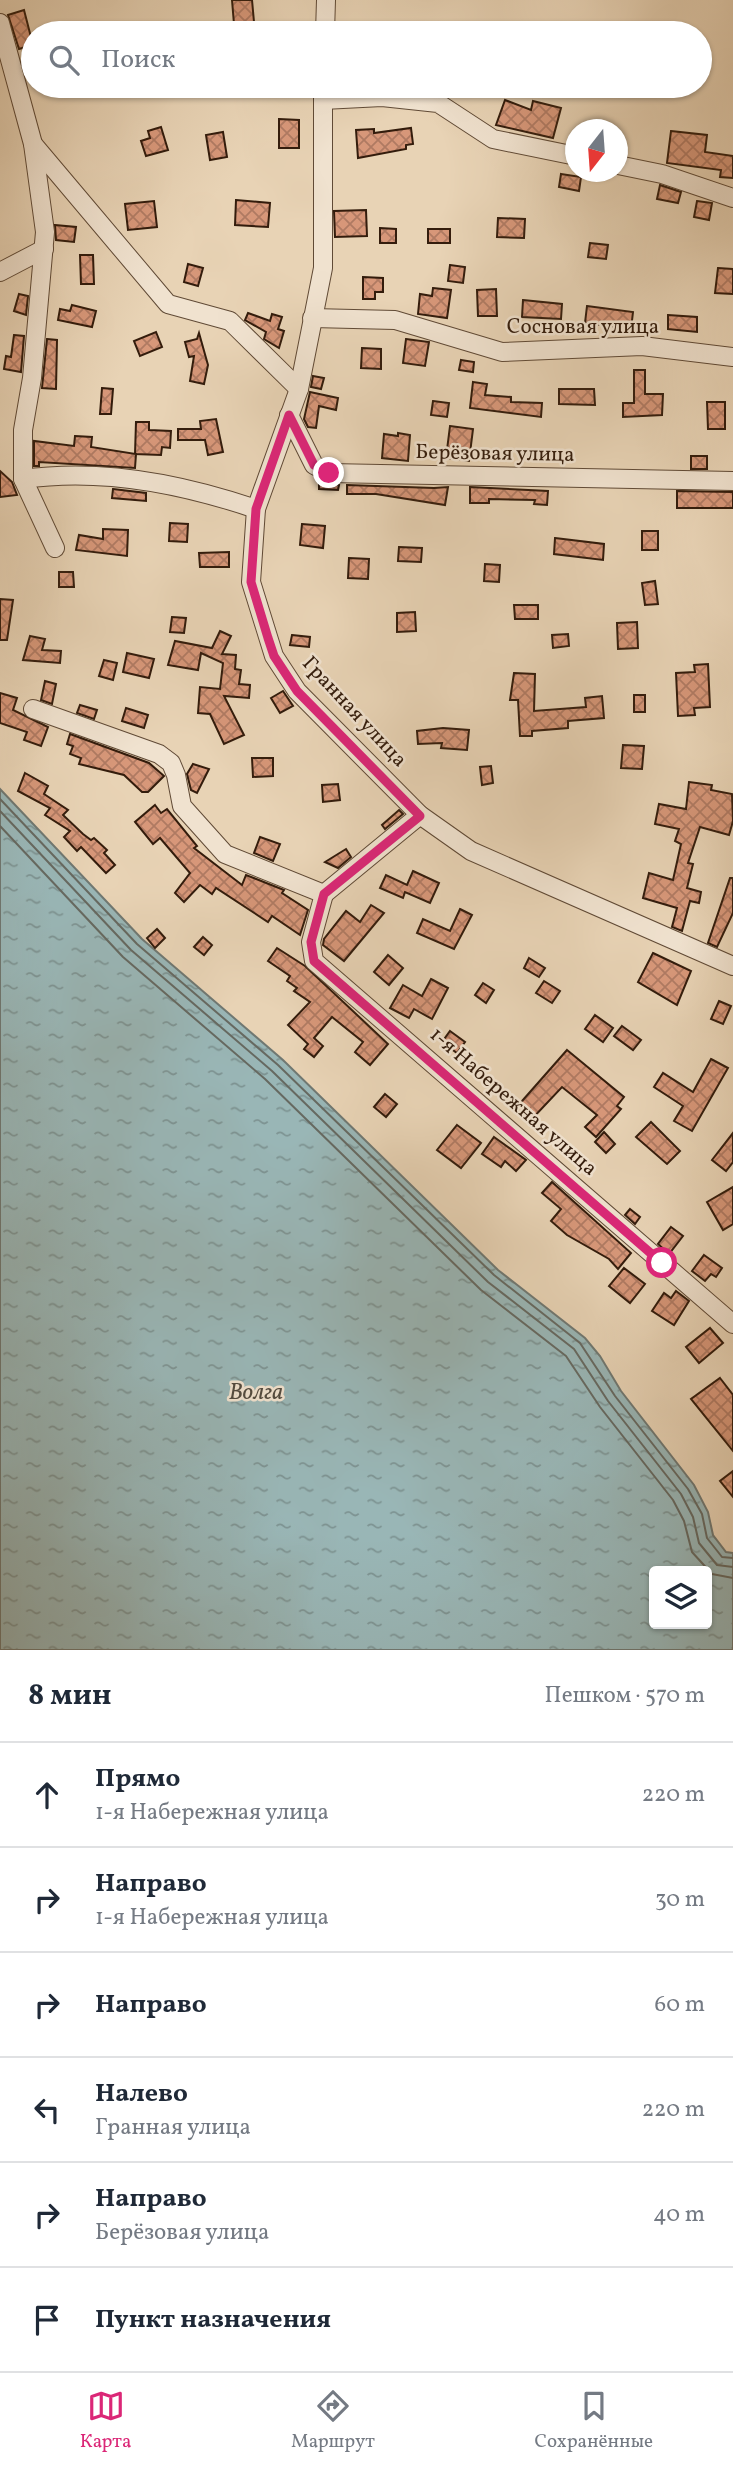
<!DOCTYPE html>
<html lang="ru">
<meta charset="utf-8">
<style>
body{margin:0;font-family:Vollkorn,serif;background:#f6f6f7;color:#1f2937}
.controls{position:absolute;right:21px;bottom:21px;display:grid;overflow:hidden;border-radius:7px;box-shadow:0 2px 5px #0004}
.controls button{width:63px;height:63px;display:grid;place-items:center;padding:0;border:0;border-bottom:2px solid #e0e1e3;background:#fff;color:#1f2937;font:35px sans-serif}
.compass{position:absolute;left:565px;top:119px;width:63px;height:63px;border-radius:50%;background:#fff;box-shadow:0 2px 5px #0004;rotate:197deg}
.stop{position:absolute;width:21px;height:21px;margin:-16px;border:5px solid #db2777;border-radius:50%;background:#fff}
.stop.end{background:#db2777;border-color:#fff;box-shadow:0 2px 7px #0008}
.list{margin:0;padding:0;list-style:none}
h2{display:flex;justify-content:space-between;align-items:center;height:91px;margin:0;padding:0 28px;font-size:30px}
h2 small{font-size:23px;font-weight:400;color:#747a83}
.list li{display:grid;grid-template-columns:46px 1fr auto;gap:21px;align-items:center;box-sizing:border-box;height:105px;padding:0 28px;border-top:2px solid #e0e1e3}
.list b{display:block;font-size:26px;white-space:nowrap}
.list p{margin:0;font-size:23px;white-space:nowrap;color:#747a83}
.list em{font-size:23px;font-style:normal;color:#747a83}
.icon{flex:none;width:38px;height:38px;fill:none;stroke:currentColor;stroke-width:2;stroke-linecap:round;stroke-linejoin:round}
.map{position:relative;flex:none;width:733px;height:1650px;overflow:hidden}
.search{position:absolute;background:#fff;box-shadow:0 2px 5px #0004;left:21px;right:21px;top:21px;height:77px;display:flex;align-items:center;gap:18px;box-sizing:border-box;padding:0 24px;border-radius:38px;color:#747a83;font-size:26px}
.sheet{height:721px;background:#fff}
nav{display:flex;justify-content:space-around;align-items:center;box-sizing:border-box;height:98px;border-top:2px solid #e0e1e3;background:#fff;font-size:19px;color:#747a83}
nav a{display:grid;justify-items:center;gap:4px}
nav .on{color:#db2777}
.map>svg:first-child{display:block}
</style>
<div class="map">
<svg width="733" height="1650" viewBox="0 0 733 1650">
<defs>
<pattern id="water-ripples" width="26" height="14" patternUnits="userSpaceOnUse" patternTransform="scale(1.75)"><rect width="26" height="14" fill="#99b6b6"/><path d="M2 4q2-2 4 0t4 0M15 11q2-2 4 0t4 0" fill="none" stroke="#7d9392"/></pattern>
<pattern id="building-cross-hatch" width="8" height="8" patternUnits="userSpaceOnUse" patternTransform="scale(1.75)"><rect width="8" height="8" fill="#d79779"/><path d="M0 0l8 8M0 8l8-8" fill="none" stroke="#af7a62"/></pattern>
</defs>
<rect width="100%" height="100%" fill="#e8d3b5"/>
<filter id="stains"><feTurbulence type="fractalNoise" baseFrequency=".00286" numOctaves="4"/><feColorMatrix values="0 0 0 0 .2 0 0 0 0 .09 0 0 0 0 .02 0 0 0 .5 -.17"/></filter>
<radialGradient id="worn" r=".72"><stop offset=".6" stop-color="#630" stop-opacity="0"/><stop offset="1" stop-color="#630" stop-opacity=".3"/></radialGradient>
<path fill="url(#water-ripples)" stroke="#707872" stroke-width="2" fill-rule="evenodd" d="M0 789 142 939 283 1060 498 1270 585 1338 600 1356 621 1391 694 1485 708 1512 713 1535 726 1552 733 1553V1650H0ZM654 1571H707V1624H654Z"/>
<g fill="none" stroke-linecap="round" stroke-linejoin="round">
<g stroke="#666961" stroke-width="2">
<polyline points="0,799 137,944 278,1065 494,1275 580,1343 615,1396 688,1489 702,1514 707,1538 722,1557 733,1558"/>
<polyline points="0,811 131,950 272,1071 488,1282 574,1349 608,1401 681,1494 693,1517 699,1543 717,1565 733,1567"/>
<polyline points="0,826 123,957 265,1079 481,1290 566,1356 600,1407 673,1500 684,1521 692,1552 712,1574 733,1578"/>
</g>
</g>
<g fill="url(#building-cross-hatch)" stroke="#331c0c" stroke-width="2">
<polygon points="232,0 252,0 254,22 234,24"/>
<polygon points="24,10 33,45 19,49 8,15"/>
<polygon points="505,100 531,110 533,101 561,108 553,138 496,125"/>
<polygon points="279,119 299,120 299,148 279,148"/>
<polygon points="161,127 168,150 146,156 141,141 150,138 148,131"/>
<polygon points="411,128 413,144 406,145 406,149 358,158 356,130 374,129 374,133"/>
<polygon points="671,131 707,135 705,152 733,156 733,178 720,177 721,170 667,163"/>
<polygon points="223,132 227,157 210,160 206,135"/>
<polygon points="561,174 581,177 579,191 559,187"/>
<polygon points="660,185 681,192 678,203 657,199"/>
<polygon points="236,200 270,203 268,227 235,225"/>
<polygon points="154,201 157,227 128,230 125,204"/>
<polygon points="697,201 712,203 709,220 694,217"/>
<polygon points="366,210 367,236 335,237 334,211"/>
<polygon points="498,218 525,219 524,238 497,237"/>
<polygon points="55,225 76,227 74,242 56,240"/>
<polygon points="380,228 396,229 396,243 380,243"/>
<rect x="428" y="229" width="22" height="14"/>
<polygon points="590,243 608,245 606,259 588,257"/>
<polygon points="80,255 93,255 94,284 81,284"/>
<polygon points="188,264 203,268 198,286 184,282"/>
<polygon points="450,265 465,267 463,283 448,281"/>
<polygon points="718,268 733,269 733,294 715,293"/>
<polygon points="363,277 383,278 383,292 375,292 375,299 363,299"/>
<polygon points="433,288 451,290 447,318 418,314 420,294 432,296"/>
<polygon points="496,289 497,316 478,316 477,290"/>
<polygon points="19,294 28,296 26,315 14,311"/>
<polygon points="523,300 562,304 561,319 522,317"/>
<polygon points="72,305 96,311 92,327 58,320 60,309 70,311"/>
<polygon points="587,306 633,312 631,329 585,323"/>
<polygon points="248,313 270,321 272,314 282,317 278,329 284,331 279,348 264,339 266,332 245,320"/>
<polygon points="668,315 697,317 697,332 668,329"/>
<polygon points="156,332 162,347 140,356 134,341"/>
<polygon points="199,333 208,365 204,384 190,381 194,356 189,357 185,342 197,339"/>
<polygon points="14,335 24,336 21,372 4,369 6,356 11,357"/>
<polygon points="47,339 57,340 56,389 42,388"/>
<polygon points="406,339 429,342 425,366 403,363"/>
<polygon points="362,348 381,349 381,369 361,368"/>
<polygon points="461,360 474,362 473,372 459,370"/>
<polygon points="634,370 645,370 645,394 663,394 662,415 623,417 623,403 634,403"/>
<polygon points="313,376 324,378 321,389 311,387"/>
<polygon points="473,382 487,384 485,395 511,397 511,402 542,403 541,417 470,408"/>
<polygon points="102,388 113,389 111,414 100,414"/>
<polygon points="559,389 594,389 595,405 559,404"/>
<polygon points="310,392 338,398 336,410 319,406 316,428 308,427 304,419"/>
<polygon points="433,401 449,403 447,417 431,415"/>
<polygon points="707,402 725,402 725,429 708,429"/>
<polygon points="216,419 223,452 208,455 205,440 178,440 178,429 201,429 200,421"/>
<polygon points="136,422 149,422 149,430 171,431 170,448 162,447 161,455 135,454"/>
<polygon points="450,426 473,429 469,461 446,458"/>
<polygon points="398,433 410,435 408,461 382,458 384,434 398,436"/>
<polygon points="75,436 92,437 91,447 136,454 135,468 39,462 39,466 34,466 34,441 74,446"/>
<rect x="691" y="456" width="16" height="13"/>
<polygon points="0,471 12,482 17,495 0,497"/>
<polygon points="319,481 339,485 338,490 319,489"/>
<polygon points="347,485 434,488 448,487 445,505 376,494 347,494"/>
<polygon points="470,487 548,491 547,505 534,504 535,500 489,499 489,503 470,503"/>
<polygon points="113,489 146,493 146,501 112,498"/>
<polygon points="677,491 733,492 733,508 677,508"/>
<polygon points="170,523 188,524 187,542 169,541"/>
<polygon points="302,524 325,526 323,548 300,545"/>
<polygon points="103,529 128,530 127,556 76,550 79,535 103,539"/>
<rect x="642" y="531" width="16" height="19"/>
<polygon points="555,538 604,544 603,560 554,554"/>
<polygon points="399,547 422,548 421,562 398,561"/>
<polygon points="229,552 229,567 200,567 199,553"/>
<polygon points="349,558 369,559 368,579 348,578"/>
<polygon points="485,564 500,565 499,582 484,581"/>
<polygon points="59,572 73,572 74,587 59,587"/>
<polygon points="655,581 658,604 645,605 642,583"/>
<polygon points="0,599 13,600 7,640 0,640"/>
<polygon points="514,605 538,605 538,619 515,619"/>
<polygon points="415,612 416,631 397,632 397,613"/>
<polygon points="172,617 186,618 184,633 170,632"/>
<polygon points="637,622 638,648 618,649 617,623"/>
<polygon points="220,631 231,636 222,654 236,655 235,669 241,670 239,684 250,685 249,698 224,696 244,735 224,744 210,714 198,713 200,687 220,689 223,663 201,653 198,670 168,665 175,641 212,648"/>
<polygon points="568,634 569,646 553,648 552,635"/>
<polygon points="292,635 310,637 309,647 290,645"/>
<polygon points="30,636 45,639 42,650 61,651 60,663 23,660"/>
<polygon points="127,653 154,659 149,678 123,672"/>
<polygon points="104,660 117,663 113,680 99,676"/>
<polygon points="708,664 710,707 694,708 695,715 678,716 676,673 695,672 694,665"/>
<polygon points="514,673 535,674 534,711 586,707 585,698 602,696 604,718 568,721 568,728 532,731 532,736 520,736 518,700 510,700"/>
<polygon points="45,681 56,684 52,704 41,700"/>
<polygon points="283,691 293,706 280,713 271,698"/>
<polygon points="0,693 17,698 13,710 48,727 41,746 24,740 27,732 0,723"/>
<rect x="634" y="695" width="11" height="17"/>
<polygon points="80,705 97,710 94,719 77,713"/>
<polygon points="126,708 148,715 144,728 122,721"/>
<polygon points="443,728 469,730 467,750 441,748 442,743 418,744 417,731"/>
<polygon points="70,734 149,763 164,776 148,792 142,792 124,775 79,764 81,758 70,754 73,746 67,744"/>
<polygon points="623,745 644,746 642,769 621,768"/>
<polygon points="252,758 273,758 273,776 253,777"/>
<polygon points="193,764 209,769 197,793 191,790 187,774"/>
<polygon points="491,766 493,783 482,785 480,767"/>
<polygon points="25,773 48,786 44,794 68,810 63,815 83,834 91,840 94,838 107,850 104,853 115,865 106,873 81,847 77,851 64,837 70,831 45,815 50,808 18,791"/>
<polygon points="689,782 712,785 711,790 732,794 733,821 729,835 700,827 688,863 693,864 687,888 701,892 699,903 690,901 682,931 672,927 677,908 643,898 649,873 673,880 681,844 675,841 679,829 655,824 659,804 686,809"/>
<polygon points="338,784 340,800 323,802 322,785"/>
<polygon points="155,805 161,813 167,809 197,846 194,848 242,885 246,875 284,890 282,893 308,910 300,935 272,916 268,922 216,888 212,894 200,885 184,902 175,893 190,873 160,838 153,844 135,822"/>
<polygon points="399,810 403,814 385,829 382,825"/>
<polygon points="260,837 280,844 273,861 254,853"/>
<polygon points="346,849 351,857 338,868 325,862"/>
<polygon points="413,871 439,883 430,903 405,892 403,898 380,888 386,875 407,885"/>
<polygon points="730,878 733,878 733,913 717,947 708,943"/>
<polygon points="371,905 384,913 344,961 323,945 324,939 346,911 360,922"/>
<polygon points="460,909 472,915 454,949 417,933 423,919 450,931"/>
<polygon points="157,929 165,938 155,948 147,938"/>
<polygon points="203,937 212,945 204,955 194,947"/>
<polygon points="277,948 305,966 388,1044 370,1065 355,1052 363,1042 332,1017 314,1038 323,1046 314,1057 304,1049 308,1044 288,1025 310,1002 294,991 297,988 287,981 290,976 268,961"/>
<polygon points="653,953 691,971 677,1005 638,982"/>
<polygon points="388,955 403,968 389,985 374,972"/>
<polygon points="529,958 545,968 539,977 524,968"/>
<polygon points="431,979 448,988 432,1019 414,1009 409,1018 390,1008 403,985 422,996"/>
<polygon points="544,981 560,991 552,1003 536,993"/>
<polygon points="483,983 494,990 486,1003 475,995"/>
<polygon points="719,1001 731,1006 723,1024 711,1019"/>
<polygon points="595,1015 613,1028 603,1042 585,1029"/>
<polygon points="622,1026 641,1040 633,1050 614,1036"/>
<polygon points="450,1031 465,1042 457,1053 442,1042"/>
<polygon points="567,1050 624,1097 617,1106 621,1109 596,1137 585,1127 597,1115 562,1087 529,1122 515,1109"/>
<polygon points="711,1059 728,1068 692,1131 674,1121 683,1106 654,1087 663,1073 693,1092"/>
<polygon points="385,1094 397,1104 386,1117 374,1107"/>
<polygon points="651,1122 680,1151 667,1164 636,1137"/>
<polygon points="457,1125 481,1143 461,1168 437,1150"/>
<polygon points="604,1132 615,1144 606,1153 595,1142"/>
<polygon points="733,1133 733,1162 726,1171 712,1160"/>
<polygon points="494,1137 526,1160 516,1171 505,1161 501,1167 482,1154"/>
<polygon points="552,1182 631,1253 618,1269 609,1259 567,1235 551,1221 561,1209 542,1193"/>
<polygon points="733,1187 733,1224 723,1230 707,1202"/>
<polygon points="630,1209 640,1217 635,1224 625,1215"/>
<polygon points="671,1227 683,1236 669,1254 658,1244"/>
<polygon points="704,1255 722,1268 716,1277 711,1274 705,1281 692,1271"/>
<polygon points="624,1268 645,1284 630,1303 609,1286"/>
<polygon points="676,1291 689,1301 674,1325 652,1311 664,1293 671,1298"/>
<polygon points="710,1328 723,1343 699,1363 686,1347"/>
<polygon points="720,1378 733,1395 733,1451 691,1399"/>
<polygon points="733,1471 733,1497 720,1481"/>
</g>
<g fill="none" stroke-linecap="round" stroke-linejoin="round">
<g stroke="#604a36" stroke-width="20">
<g id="minor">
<polyline points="0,23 33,144 45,232 32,378 23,430 23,479 55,548"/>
<polyline points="325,33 326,0"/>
<polyline points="323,86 323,268 299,389 256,509 251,582 274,656 297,691 420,815 471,851 733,966"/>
<polyline points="323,100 382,97 438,103 493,139 576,156"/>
<polyline points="33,144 168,304 230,321 299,389"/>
<polyline points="618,165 662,174 733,198"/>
<polyline points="0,272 44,249"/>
<polyline points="312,318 395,320 502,352 642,346 733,357"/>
<polyline points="289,415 314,465 329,473 733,481"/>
<path d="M23 479C100 468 183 484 256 509"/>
<polyline points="33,709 159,754 171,763 176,775 182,806 225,854 324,894"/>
<polyline points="324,894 311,942 314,961 733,1324"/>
<polyline points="324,894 420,815"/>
</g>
</g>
<use href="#minor" stroke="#f0e2cf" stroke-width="18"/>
</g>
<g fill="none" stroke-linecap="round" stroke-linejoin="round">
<polyline stroke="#db2777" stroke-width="9" points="329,473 314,465 289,415 256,509 251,582 268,638 274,656 297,691 420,816 324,894 311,942 314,961 662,1263"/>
</g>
<g text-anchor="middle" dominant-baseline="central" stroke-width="5" stroke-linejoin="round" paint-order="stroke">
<g font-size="21" fill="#331c0c" stroke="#f0e2cf">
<text x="583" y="327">Сосновая улица</text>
<text transform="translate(495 454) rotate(1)">Берёзовая улица</text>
<text transform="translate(354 712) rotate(47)">Гранная улица</text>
<text transform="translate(513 1102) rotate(41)">1-я Набережная улица</text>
</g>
<g font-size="23" font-style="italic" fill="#524a3f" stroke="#f0e2cf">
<text x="256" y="1393">Волга</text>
</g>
</g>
<rect width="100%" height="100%" filter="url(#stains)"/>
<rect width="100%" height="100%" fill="url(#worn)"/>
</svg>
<div class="controls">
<button><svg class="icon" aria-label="layers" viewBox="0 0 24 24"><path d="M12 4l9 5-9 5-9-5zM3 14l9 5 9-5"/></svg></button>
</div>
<svg class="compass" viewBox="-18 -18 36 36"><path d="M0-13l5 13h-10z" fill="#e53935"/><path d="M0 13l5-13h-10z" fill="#747a83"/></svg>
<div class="stop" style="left:662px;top:1263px"></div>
<div class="stop end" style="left:329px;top:473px"></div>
<div class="search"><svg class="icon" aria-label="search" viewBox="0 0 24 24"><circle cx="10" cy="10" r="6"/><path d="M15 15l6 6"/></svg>Поиск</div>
</div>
<section class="sheet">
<h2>8 мин<small>Пешком · 570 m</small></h2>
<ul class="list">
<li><svg class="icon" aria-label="ahead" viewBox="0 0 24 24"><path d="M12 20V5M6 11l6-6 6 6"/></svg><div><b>Прямо</b><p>1-я Набережная улица</p></div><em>220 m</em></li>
<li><svg class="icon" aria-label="right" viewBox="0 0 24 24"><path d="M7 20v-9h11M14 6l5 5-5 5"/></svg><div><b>Направо</b><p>1-я Набережная улица</p></div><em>30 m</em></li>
<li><svg class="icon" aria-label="right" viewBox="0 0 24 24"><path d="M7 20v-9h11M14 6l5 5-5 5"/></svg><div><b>Направо</b></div><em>60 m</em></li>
<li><svg class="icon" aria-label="left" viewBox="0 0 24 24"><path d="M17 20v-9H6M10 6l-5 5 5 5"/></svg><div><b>Налево</b><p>Гранная улица</p></div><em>220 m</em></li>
<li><svg class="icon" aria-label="right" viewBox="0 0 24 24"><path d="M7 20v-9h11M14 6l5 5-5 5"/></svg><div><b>Направо</b><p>Берёзовая улица</p></div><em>40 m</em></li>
<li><svg class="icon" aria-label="arrive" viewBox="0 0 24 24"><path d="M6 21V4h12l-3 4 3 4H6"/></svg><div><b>Пункт назначения</b></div></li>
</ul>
</section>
<nav>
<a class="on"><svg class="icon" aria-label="map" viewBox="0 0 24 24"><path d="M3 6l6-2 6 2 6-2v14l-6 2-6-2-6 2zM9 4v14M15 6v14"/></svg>Карта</a>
<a><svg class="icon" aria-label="directions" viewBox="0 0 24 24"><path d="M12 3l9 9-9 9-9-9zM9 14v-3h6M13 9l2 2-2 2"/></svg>Маршрут</a>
<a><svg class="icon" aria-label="saved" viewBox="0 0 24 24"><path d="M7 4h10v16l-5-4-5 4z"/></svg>Сохранённые</a>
</nav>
